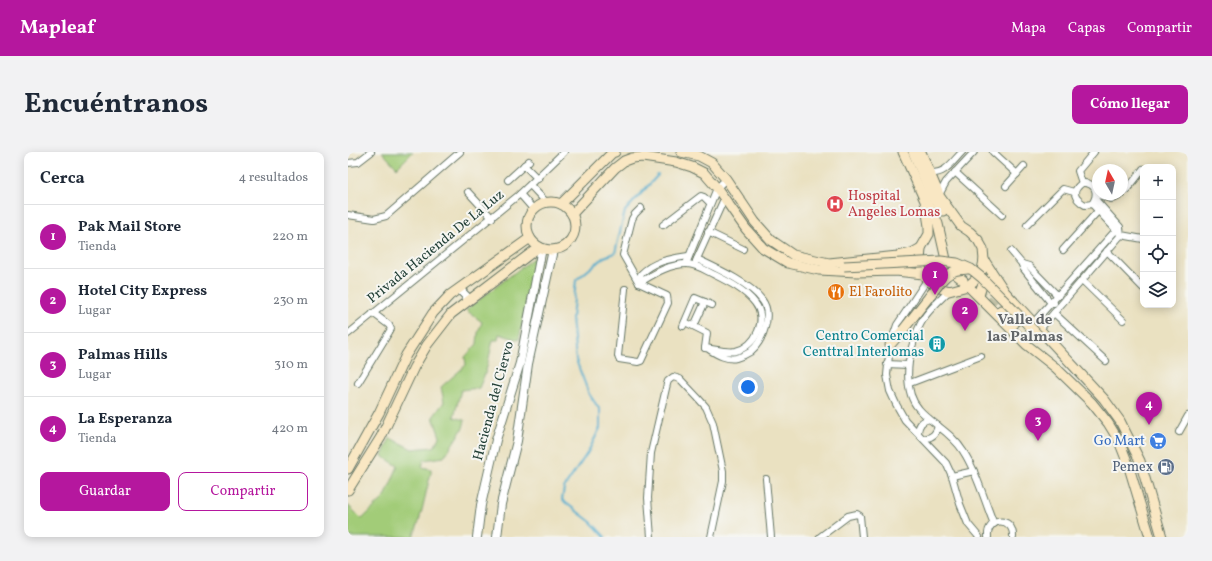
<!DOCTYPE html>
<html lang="es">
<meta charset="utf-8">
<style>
body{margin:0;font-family:Vollkorn,serif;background:#f2f2f3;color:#1f2937}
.controls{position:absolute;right:12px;top:12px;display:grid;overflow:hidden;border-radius:8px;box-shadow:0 2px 10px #0003}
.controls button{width:36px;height:36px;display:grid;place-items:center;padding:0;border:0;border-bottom:1px solid #e0e1e3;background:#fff;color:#1f2937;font:20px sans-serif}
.compass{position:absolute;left:744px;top:12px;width:36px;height:36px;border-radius:50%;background:#fff;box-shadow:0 2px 10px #0003;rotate:351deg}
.you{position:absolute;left:400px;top:235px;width:14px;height:14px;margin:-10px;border:3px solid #fff;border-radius:50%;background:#1a73e8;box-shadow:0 0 0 6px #1a73e833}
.badge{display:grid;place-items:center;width:26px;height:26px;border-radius:50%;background:#b5179e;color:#fff;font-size:13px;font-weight:700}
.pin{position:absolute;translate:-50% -33px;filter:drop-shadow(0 1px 2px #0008)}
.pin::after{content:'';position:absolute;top:21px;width:14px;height:12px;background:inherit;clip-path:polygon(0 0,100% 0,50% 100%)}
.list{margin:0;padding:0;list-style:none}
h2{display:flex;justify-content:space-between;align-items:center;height:52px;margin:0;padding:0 16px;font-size:17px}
h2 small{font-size:13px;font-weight:400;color:#747a83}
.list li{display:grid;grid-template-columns:26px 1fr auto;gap:12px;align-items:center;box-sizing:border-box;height:64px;padding:0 16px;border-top:1px solid #e0e1e3}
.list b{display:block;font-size:15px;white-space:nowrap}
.list p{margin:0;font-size:13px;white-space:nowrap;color:#747a83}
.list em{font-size:13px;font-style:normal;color:#747a83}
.actions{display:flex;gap:8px;padding:12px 16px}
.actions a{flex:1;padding:9px 0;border:1px solid #b5179e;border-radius:8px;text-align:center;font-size:14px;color:#b5179e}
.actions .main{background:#b5179e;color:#fff}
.icon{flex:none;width:22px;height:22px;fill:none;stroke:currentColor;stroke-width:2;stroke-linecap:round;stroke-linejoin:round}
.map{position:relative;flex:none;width:840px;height:385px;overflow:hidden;border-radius:8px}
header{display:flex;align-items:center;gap:24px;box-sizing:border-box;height:56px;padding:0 20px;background:#b5179e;color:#fff}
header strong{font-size:19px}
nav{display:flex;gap:22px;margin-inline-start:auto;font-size:14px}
.intro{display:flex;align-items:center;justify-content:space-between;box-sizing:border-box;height:96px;padding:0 24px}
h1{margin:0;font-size:28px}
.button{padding:10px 18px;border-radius:8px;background:#b5179e;color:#fff;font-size:14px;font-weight:700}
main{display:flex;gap:24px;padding:0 24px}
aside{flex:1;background:#fff;border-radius:8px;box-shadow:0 2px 10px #0003}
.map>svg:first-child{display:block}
</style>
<header>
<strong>Mapleaf</strong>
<nav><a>Mapa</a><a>Capas</a><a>Compartir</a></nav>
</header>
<div class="intro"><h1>Encuéntranos</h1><a class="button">Cómo llegar</a></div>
<main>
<aside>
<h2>Cerca<small>4 resultados</small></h2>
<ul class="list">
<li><span class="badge">1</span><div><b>Pak Mail Store</b><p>Tienda</p></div><em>220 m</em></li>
<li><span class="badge">2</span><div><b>Hotel City Express</b><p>Lugar</p></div><em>230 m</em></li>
<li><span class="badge">3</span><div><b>Palmas Hills</b><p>Lugar</p></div><em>310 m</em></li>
<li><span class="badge">4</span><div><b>La Esperanza</b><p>Tienda</p></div><em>420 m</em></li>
</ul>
<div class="actions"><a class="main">Guardar</a><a>Compartir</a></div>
</aside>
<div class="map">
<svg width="840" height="385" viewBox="0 0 840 385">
<rect width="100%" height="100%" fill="#f6f6f2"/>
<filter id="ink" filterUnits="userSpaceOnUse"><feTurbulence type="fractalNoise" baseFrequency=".025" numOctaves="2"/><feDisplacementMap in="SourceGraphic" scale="8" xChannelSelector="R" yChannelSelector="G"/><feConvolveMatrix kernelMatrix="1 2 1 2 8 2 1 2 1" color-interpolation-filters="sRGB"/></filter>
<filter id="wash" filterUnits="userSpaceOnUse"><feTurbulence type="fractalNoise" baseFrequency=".012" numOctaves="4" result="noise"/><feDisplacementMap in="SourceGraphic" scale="16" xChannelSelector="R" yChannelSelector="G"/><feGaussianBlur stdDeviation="0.9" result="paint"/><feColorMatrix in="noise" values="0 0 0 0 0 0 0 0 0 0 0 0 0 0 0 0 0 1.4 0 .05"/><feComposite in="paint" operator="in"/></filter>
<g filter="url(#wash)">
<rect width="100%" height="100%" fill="#eae1c1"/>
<g fill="#a2cc78" stroke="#608456">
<polygon points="34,0 65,0 49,16"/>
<path d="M188 104 171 188 151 182 150 188H145L138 219 131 236 113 238 106 265 117 268 115 276 96 305 76 308 74 315 83 317V321C77 342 74 365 65 385H0V353L14 367 37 345 50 314 34 304 42 286 64 297 86 295 92 285 85 265 96 250 93 235 118 213 117 205 129 192 130 181 134 170 118 158Z"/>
</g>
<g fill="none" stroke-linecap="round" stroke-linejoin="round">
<polyline stroke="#4fabcd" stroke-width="2" points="257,385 243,370 214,348 216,336 240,300 252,276 252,258 241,242 228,208 224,166 228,128 256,105 267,101 277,59 310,23"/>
</g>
</g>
<g filter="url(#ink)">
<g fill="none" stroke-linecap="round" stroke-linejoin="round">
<polyline stroke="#c1c0a5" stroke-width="9" stroke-dasharray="9 4.5" stroke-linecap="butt" points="629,139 653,158"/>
<g stroke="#667665" stroke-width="8">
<g id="minor">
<polyline points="645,0 669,22"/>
<polyline points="0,11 10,10 23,0"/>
<polyline points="176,13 190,27"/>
<polyline points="607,20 654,63"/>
<path d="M581 21C597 23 604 10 614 0"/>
<polyline points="160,28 181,9"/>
<path d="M734 31C748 30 751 42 744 52L737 53C727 47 722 40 734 31Z"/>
<polyline points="734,31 730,19 746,0"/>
<polyline points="182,33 199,51"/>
<polyline points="658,34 676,14"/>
<polyline points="120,40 144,66"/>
<polyline points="172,42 186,58"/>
<polyline points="591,43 598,30 626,0"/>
<path d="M748 43C754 43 758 46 763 47 773 48 789 25 795 17"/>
<polyline points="744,52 770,80"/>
<polyline points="0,63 26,67 38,64 112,0"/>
<polyline points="315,73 353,44 356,45 362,51"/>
<polyline points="679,73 715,37 726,40"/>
<polyline points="360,80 395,97"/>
<polyline points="773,83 795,87"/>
<polyline points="715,98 750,59"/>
<polyline points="663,99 674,112 675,116 703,151 706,151"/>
<polyline points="759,99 795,136"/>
<path d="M349 107C368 116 402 131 414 148 425 162 415 190 402 200 399 202 392 205 388 206 379 208 370 203 362 198"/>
<polyline points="348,109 376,47"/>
<polyline points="338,112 369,36 378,27"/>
<polyline points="674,112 681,114 710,144"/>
<polyline points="579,128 549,173 542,193 539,223 542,239 548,252 557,268 598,311 604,324 612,352 620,372 631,385"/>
<polyline points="734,128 775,168"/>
<path d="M291 131C306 122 321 112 339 112 349 112 358 119 367 123 381 130 397 138 407 151 420 168 408 194 388 199 379 201 366 197 357 196"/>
<path d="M291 131 293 122C306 109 322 107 340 104"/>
<polyline points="277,137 270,204 271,207 290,210 293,209 320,151 319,144 291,131 275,103 284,67 287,62 293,56"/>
<path d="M601 139C593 147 585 154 578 163 562 185 551 235 571 257 584 272 604 281 615 299 629 320 636 348 646 372"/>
<polyline points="706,161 758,209"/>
<polyline points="337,170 359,181 357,196"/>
<polyline points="686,170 768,78"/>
<polyline points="335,174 347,146 364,153"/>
<polyline points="346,174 357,150"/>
<polyline points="692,177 773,83 772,75 747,47"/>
<polyline points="0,182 172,42 216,0"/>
<polyline points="539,212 560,213"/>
<polyline points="10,231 43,177 41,173 25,161"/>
<polyline points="562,231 633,204"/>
<path d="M570 280C571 272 574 269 581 267"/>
<polyline points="831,280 840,264"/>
<path d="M576 287C585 285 588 282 590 274"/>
<polyline points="604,324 626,319"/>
<polyline points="418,327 423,385"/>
<polyline points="303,385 300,346 303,301 319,232 320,229 325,225 332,227 350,246 358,255 365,271 375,319 375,329 363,385"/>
<polyline points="472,385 500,364 509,362 512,364 514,385"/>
<path d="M640 385C638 365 666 364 665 385"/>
</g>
</g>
<g stroke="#667665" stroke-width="10">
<g id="tertiary">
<polyline points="111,137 121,147"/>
<polyline points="129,385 133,353 148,288 172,211 194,96"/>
<polyline points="149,385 153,352 169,289 180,212 205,98"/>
</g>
</g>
<g stroke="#667665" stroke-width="11">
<g id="secondary">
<polyline points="333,0 351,4 364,11 378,27 407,70 423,88 445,103 481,111 550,104 564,101 573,96"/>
<polyline points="555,0 577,49 581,74 581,82 573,96 572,110 575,122 579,128 589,135 601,139 620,134 628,127 634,118 636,108 635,97 630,88 622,80 613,74 592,45 573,0"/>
<polyline points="565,0 584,45 595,59"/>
<circle cx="203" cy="74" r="24"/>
<polyline points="213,52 264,1 267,0"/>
<polyline points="579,52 586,62 590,72 599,112 602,118 615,128"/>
<polyline points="224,62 267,16 276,9 284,6 295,5 328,10 344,15 356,21 369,36 398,77 415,96 440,111 471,118 509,120 548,119 575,122"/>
<polyline points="636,108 657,140 756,247 772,269 792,309 814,385"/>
<polyline points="620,134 679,193 708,216 744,251 760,271 771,289 780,312 802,385"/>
<path d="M631 144C633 135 635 129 644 126"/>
<polyline points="653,158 666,172"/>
<polyline points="542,193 555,178"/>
<polyline points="0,317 31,261 58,203 85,161 102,143 182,86"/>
<polyline points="0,338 33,285 66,215 79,193 103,162 191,95"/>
</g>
</g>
<use href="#minor" stroke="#fff" stroke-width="6"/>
<use href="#tertiary" stroke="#fff" stroke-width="8"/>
<use href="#secondary" stroke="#f9e7c3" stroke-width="9"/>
<g stroke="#667665" stroke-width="11" stroke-linecap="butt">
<g id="secondary-bridge">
<polyline points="496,114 593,109 609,111 623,117 634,126 693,186"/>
<path d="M555 178 595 127C604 118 608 118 621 117"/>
</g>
</g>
<use href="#secondary-bridge" stroke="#f9e7c3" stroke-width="9"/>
</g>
</g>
<defs>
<g id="hospital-disc" transform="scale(0.9)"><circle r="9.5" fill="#e0444e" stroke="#f6f6f2"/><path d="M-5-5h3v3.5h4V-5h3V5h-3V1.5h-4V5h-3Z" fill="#fff"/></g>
<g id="restaurant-disc" transform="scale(0.9)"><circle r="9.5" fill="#e8710a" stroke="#f6f6f2"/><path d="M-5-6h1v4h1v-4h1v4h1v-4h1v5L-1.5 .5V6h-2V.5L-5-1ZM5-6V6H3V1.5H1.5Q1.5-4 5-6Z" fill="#fff"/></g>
<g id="building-disc" transform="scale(0.9)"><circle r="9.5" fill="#0f9aa8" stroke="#f6f6f2"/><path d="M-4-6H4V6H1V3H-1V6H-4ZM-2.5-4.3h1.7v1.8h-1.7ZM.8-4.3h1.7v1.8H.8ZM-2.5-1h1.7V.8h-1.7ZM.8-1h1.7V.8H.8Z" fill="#fff"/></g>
<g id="supermarket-disc" transform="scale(0.9)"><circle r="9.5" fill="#3f7fe0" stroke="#f6f6f2"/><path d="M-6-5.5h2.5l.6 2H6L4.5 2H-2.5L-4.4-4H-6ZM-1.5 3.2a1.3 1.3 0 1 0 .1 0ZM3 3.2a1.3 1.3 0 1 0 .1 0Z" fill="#fff"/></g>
<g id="fuel-disc" transform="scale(0.9)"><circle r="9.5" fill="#5c6f8a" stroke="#f6f6f2"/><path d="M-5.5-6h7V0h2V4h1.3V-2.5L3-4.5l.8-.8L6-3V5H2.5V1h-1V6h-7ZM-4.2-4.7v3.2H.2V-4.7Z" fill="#fff"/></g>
</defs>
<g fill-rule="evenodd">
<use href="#hospital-disc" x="487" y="52"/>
<use href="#restaurant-disc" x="488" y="140"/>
<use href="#building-disc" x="589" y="192"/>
<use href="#supermarket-disc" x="810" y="289"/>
<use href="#fuel-disc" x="818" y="315"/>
</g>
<g text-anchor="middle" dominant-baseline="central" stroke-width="4" stroke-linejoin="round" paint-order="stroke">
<g font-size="14" fill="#be3a42" stroke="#f6f6f2" text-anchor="start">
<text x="500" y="44">Hospital<tspan x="500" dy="16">Angeles Lomas</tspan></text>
</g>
<g font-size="14" fill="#1f3d34" stroke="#f6f6f2">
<text transform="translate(88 95) rotate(-39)">Privada Hacienda De La Luz</text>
<text transform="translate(146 249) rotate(-75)">Hacienda del Ciervo</text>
</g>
<g font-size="14" fill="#c56008" stroke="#f6f6f2" text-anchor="start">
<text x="501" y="140">El Farolito</text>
</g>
<g font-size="14" fill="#0d838f" stroke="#f6f6f2" text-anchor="end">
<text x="576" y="184">Centro Comercial<tspan x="576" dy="16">Centtral Interlomas</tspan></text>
</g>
<g font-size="14" fill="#366cbe" stroke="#f6f6f2" text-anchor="end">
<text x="797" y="289">Go Mart</text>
</g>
<g font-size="14" fill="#4e5e75" stroke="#f6f6f2" text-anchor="end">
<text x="805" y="315">Pemex</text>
</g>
<g font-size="15" font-weight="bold" fill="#616568" stroke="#f6f6f2">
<text x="677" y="168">Valle de<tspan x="677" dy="17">las Palmas</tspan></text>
</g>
</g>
</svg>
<div class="controls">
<button>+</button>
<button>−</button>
<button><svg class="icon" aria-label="locate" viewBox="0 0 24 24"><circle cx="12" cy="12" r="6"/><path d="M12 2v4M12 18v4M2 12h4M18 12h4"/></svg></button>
<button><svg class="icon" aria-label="layers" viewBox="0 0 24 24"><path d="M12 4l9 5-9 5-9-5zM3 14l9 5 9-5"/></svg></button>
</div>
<svg class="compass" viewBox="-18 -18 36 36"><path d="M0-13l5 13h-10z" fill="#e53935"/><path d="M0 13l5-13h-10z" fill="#747a83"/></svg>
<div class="you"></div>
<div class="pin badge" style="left:587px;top:143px">1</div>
<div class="pin badge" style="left:617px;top:179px">2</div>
<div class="pin badge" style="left:690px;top:289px">3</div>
<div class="pin badge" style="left:801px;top:273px">4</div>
</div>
</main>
